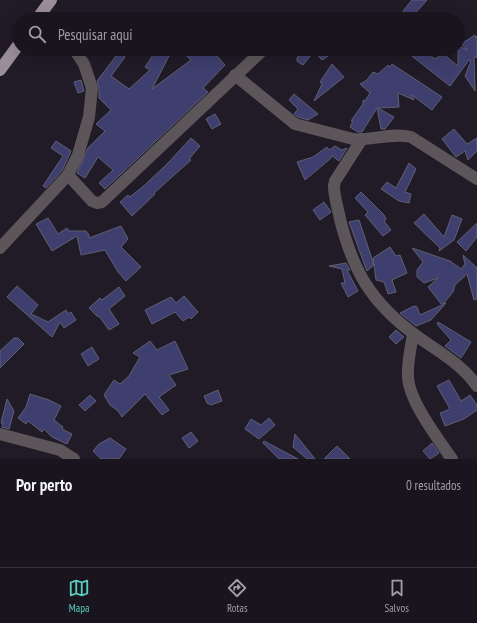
<!DOCTYPE html>
<html lang="pt">
<style>
body{margin:0;font-family:"PT Sans Narrow",sans-serif;background:#221d27;color:#f1f3f6}
.list{margin:0;padding:0;list-style:none}
h2{display:flex;justify-content:space-between;align-items:center;height:52px;margin:0;padding:0 16px;font-size:17px}
h2 small{font-size:13px;font-weight:400;color:#9f9ea4}
.icon{flex:none;width:22px;height:22px;fill:none;stroke:currentColor;stroke-width:2;stroke-linecap:round;stroke-linejoin:round}
.map{position:relative;flex:none;width:477px;height:459px;overflow:hidden}
.search{position:absolute;background:#19141e;box-shadow:0 4px 16px #0002;left:12px;right:12px;top:12px;height:44px;display:flex;align-items:center;gap:10px;box-sizing:border-box;padding:0 14px;border-radius:22px;color:#9f9ea4;font-size:15px}
.sheet{height:108px;background:#19141e}
nav{display:flex;justify-content:space-around;align-items:center;box-sizing:border-box;height:56px;border-top:1px solid #37333c;background:#19141e;font-size:11px;color:#9f9ea4}
nav a{display:grid;justify-items:center;gap:2px}
nav .on{color:#59cebf}
.map>svg:first-child{display:block}
</style>
<div class="map">
<svg width="477" height="459" viewBox="0 0 477 459">
<rect width="100%" height="100%" fill="#211b28"/>
<g fill="#3e3f6e" stroke="#5e6071">
<polygon points="412,0 427,0 411,18 403,11"/>
<polygon points="475,35 476,38 477,36 477,57 474,58 475,91 465,76 471,61 469,60 450,86 403,49 422,49 435,59 443,54 458,66 458,46 468,50 461,44"/>
<polygon points="157,49 165,49 171,52 152,89 191,60 179,49 228,49 217,56 225,65 203,88 208,92 105,189 99,183 113,170 98,157 85,178 77,173 88,148 105,131 96,124 111,110 99,98 99,88 97,81 119,52 125,57 111,76 129,89 150,70 145,67"/>
<polygon points="304,49 339,49 322,60 314,51 303,65 297,61 297,58"/>
<polygon points="332,64 344,77 314,101 322,84 320,82"/>
<polygon points="392,64 442,97 432,110 412,95 414,100 398,93 399,107 378,108 394,117 385,129 381,129 377,108 362,132 358,132 350,127 353,121 351,121 363,104 363,100 365,101 370,93 360,84 367,80 373,72 378,74 388,65 390,67"/>
<polygon points="81,80 84,91 78,93 74,82"/>
<polygon points="294,94 318,114 308,120 298,117 294,114 298,109 289,100"/>
<polygon points="215,114 221,124 212,129 206,119"/>
<polygon points="454,129 467,144 477,138 477,151 468,160 465,151 456,157 442,139"/>
<polygon points="191,138 200,146 189,159 191,160 154,193 155,194 132,216 120,202 128,195 130,197 146,184 169,162"/>
<polygon points="56,141 71,151 62,171 46,188 43,186 63,156 51,148"/>
<polygon points="335,146 342,150 347,148 339,161 332,156 330,159 305,180 297,162 313,157 327,147 329,150"/>
<polygon points="409,163 416,169 405,192 411,194 409,203 399,201 381,189 387,182 396,188"/>
<polygon points="361,192 384,215 386,219 384,221 391,230 383,236 365,215 368,212 355,198"/>
<polygon points="324,202 331,212 320,220 313,210"/>
<polygon points="424,214 444,237 452,215 462,219 454,240 439,251 440,248 414,223"/>
<polygon points="48,218 58,234 67,228 69,231 86,231 89,235 89,238 121,226 128,239 121,247 141,267 126,281 118,272 105,250 81,255 77,236 52,251 36,224"/>
<polygon points="359,220 374,265 373,258 390,247 396,256 400,255 407,273 392,280 396,292 388,294 384,282 376,280 374,265 367,271 365,266 349,222"/>
<polygon points="477,223 477,237 466,251 457,242"/>
<polygon points="412,248 450,261 461,269 465,264 463,255 477,268 477,299 474,300 467,274 455,285 453,292 443,304 446,303 431,320 416,326 400,313 414,306 417,307 420,315 442,305 428,287 438,278 424,283 417,277 417,270 423,262"/>
<polygon points="346,263 350,270 347,270 358,291 348,297 341,283 345,283 342,269 329,266"/>
<polygon points="17,286 38,305 31,314 48,322 66,310 68,314 71,312 76,320 64,328 60,322 52,337 7,297"/>
<polygon points="119,287 125,296 109,309 119,324 109,330 99,316 98,317 89,308 100,298 102,300"/>
<polygon points="184,296 198,312 191,319 189,317 183,321 175,312 152,324 145,310 171,297 176,303"/>
<polygon points="438,322 471,342 461,358 445,346 451,340 437,324"/>
<polygon points="396,330 404,337 396,344 389,337"/>
<polygon points="14,338 18,338 24,344 0,368 0,351"/>
<polygon points="150,341 157,350 175,341 188,369 169,375 176,385 159,397 169,410 162,415 145,394 122,417 118,411 110,405 104,395 114,380 120,384 129,376 140,357 133,353"/>
<polygon points="92,347 99,359 88,366 81,354"/>
<polygon points="449,380 461,401 470,395 477,405 477,410 464,419 445,426 440,413 450,409 437,386"/>
<polygon points="218,390 222,401 211,405 207,403 204,396"/>
<polygon points="30,394 49,400 61,406 54,420 63,427 62,429 72,434 67,444 52,437 44,429 42,432 28,421 26,424 18,418 26,407"/>
<polygon points="90,395 96,401 85,411 79,405"/>
<polygon points="7,399 14,411 9,429 2,427 3,423 1,423"/>
<polygon points="269,418 275,425 259,439 245,429 251,419 261,425"/>
<polygon points="191,432 198,441 189,448 182,438"/>
<polygon points="295,434 315,459 307,459 293,447"/>
<polygon points="110,438 126,449 119,459 101,459 93,451 99,444"/>
<polygon points="264,441 298,459 279,459 263,443"/>
<polygon points="432,443 439,453 430,459 423,451"/>
<polygon points="337,446 350,459 324,459"/>
</g>
<g fill="none" stroke-linecap="round" stroke-linejoin="round">
<g stroke="#5c565b" stroke-width="12">
<path d="M235 75 295 124 353 139C372 141 392 132 411 137L477 179"/>
<path d="M362 139 335 181 334 186C334 197 338 208 340 219 353 271 371 302 414 334 437 351 461 363 477 386"/>
<polyline points="68,175 92,201 97,203 102,202 263,50"/>
<polyline points="0,248 68,175 78,155 89,117 92,88 84,64 74,49"/>
<path d="M413 334C411 347 407 363 408 377 409 401 438 439 452 459"/>
<polyline points="0,434 60,450 74,459"/>
</g>
<g stroke="#9b8e99" stroke-width="12">
<polyline points="37,19 51,0"/>
<polyline points="0,70 19,44"/>
</g>
</g>
</svg>
<div class="search"><svg class="icon" aria-label="search" viewBox="0 0 24 24"><circle cx="10" cy="10" r="6"/><path d="M15 15l6 6"/></svg>Pesquisar aqui</div>
</div>
<section class="sheet">
<h2>Por perto<small>0 resultados</small></h2>
<ul class="list">
</ul>
</section>
<nav>
<a class="on"><svg class="icon" aria-label="map" viewBox="0 0 24 24"><path d="M3 6l6-2 6 2 6-2v14l-6 2-6-2-6 2zM9 4v14M15 6v14"/></svg>Mapa</a>
<a><svg class="icon" aria-label="directions" viewBox="0 0 24 24"><path d="M12 3l9 9-9 9-9-9zM9 14v-3h6M13 9l2 2-2 2"/></svg>Rotas</a>
<a><svg class="icon" aria-label="saved" viewBox="0 0 24 24"><path d="M7 4h10v16l-5-4-5 4z"/></svg>Salvos</a>
</nav>
